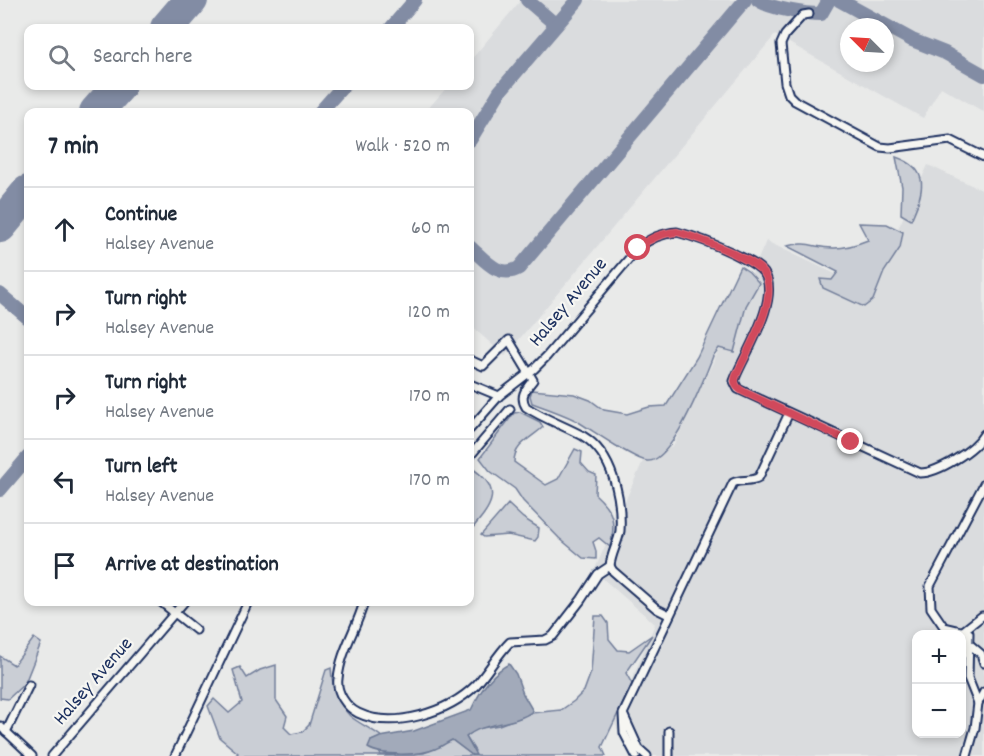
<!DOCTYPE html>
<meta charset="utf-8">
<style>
body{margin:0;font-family:Dekko,sans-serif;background:#f2f2f3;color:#1f2937}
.controls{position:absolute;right:18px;bottom:18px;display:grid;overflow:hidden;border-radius:12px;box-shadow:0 3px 9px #0003}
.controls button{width:54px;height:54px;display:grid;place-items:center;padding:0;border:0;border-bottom:2px solid #e0e1e3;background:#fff;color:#1f2937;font:30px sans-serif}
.compass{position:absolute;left:840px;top:18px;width:54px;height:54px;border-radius:50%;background:#fff;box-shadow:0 3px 9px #0003;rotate:294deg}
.stop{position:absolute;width:18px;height:18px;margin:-14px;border:4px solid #d1495b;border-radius:50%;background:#fff}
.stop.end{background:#d1495b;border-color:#fff;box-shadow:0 2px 6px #0008}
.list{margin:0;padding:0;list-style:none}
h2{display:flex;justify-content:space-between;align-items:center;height:78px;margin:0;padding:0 24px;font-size:26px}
h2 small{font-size:20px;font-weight:400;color:#747a83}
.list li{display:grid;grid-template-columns:39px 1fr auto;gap:18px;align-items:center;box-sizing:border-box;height:84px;padding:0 24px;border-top:2px solid #e0e1e3}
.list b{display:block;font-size:22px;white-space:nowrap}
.list p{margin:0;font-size:20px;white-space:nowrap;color:#747a83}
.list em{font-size:20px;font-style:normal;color:#747a83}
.icon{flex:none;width:33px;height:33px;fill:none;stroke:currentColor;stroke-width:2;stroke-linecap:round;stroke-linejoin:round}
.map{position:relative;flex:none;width:984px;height:756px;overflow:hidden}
.search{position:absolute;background:#fff;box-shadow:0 3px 9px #0003;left:24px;top:24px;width:450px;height:66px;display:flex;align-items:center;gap:15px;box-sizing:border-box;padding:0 21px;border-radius:12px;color:#747a83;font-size:22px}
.panel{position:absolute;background:#fff;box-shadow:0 3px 9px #0003;left:24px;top:108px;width:450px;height:498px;border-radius:12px}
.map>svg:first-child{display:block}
</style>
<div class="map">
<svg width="984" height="756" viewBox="0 0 984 756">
<rect width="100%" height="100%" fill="#e9eae9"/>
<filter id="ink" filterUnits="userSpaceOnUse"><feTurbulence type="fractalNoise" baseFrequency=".0167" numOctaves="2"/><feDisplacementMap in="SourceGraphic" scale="12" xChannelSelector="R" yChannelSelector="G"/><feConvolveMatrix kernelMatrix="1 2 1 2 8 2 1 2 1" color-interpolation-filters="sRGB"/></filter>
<g filter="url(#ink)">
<g fill="#dadcde" fill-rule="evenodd">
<path d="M521 0H984V112L941 87 923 118 775 35 505 356 470 325V112H425L448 86H470V61ZM849 27H885V63H849Z"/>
<path d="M928 165 984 191V756H630L614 722 655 624 594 571 647 452 673 446 716 356 766 241 869 290ZM916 634H962V734H916Z"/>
</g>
<g fill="#caced5" stroke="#727e9a" stroke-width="1.5">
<path d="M896 157C932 169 923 193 911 220L901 214 902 187Z"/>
<path d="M859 223 887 224 903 232 900 248 884 272 873 300 864 307 823 288 820 279 832 280 838 272 787 246C809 240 816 249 835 248 846 248 858 244 868 240Z"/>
<path d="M740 266 749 272 759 283 746 306 734 352 719 348 713 356C705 376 672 464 647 461 632 459 591 429 575 420 561 413 546 408 532 403L530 396 532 390 574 394 590 400 604 410 627 414 649 407 666 406 697 357Z"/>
<path d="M520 412 540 422 543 427C532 438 514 444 514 462L546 485 558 479 575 449 582 452 581 463 589 472 596 475 595 494C614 511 616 522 610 547L599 538 593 542 596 551V559L583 558 559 538 523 501 515 489 490 471 480 458 514 413Z"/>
<path d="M470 467C505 489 492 506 470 531Z"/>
<polygon points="508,504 523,518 539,528 538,537 535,541 508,535 484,537 481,535"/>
<path d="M595 616H603L608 623 609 639 618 650 629 651 652 635 626 673 632 684 602 747 606 756H235L238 753 220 738 208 706 214 699 229 713 242 702 233 670 240 667 247 678 260 670 276 665V700L287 716 284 727 291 734 302 732 309 725 326 670 331 668C332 685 338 703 350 716 358 723 372 729 382 737L371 741 381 755 424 753 452 740 472 755 475 751 466 737 476 729 499 725 531 713 561 710 574 701 584 691 591 672Z"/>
<polygon points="34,638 41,643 25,683 8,699 0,698 0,656 14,665"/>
</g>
<path fill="#a2aaba" stroke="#6c7995" stroke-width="1.5" d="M509 664 516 674 523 694 533 711C513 726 484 721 466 737L476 755H472L452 740C446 743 441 747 435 749 420 756 381 756 368 748L371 741 380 737 414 731 471 710C479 693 491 673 509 664Z"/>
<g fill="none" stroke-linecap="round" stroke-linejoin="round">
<g stroke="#828ca4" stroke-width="14">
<polyline points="527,0 556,25"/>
<path d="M758 0C771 9 806 14 821 14L829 0"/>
<polyline points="839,0 912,40 945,53 984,75"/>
<polyline points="391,28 415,0"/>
<polyline points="320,112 343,86"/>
<polyline points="470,140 500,91 578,0"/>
<path d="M470 247C484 259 499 280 519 268L745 0"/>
<polyline points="0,294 28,318"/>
<polyline points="0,490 28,457"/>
</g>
<g stroke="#828ca4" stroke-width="34">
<polyline points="167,28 191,0"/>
<polyline points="96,112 119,86"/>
<polyline points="0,226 28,192"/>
</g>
<g stroke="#1b2f5e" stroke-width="11">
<g id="minor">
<polyline points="809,14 803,15 785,35 781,44 785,83 789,95 795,101 880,147 890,148 950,140 984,157"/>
<polyline points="470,384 499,396"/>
<path d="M470 429 499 396 534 369 547 356 638 248C649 239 662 233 677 232 696 237 716 245 733 253 744 259 756 263 764 273 781 297 746 352 736 376L734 381 738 389 920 473C938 473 975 450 984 434"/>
<polyline points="470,456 510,409"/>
<polyline points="610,566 613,571 657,609 669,615"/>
<polyline points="161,602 196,630"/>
<path d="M364 602C357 628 340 652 338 679 336 692 346 707 358 713 393 730 449 712 476 685 488 672 497 655 510 642L545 640 553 636 581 600 598 574 610 566C611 554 618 543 620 531 622 499 613 454 583 436 565 426 544 419 526 407 519 396 526 389 533 380L509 340 483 366 470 360"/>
<polyline points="963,631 982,616 984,616"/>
<polyline points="968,643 981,654 984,663"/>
<polyline points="978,703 984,692"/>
<polyline points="624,716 639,749 647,756"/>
<polyline points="0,726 32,756"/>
<polyline points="669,731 669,756"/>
<polyline points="6,732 29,685"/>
<polyline points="52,756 184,602"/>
<polyline points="175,756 248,602"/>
<path d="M636 756 624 733 623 714 733 483C741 478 750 483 759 477L789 413"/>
<polyline points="967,756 975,728 978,703 968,678 969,633 944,627 931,608 930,586 984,484"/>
</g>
</g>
<use href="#minor" stroke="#f6f6f2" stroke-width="7"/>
</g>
</g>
<g fill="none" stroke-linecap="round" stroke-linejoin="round" filter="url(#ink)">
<path stroke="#d1495b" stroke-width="8" d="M638 248C648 239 662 233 677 232 696 237 715 245 733 253 744 259 756 263 764 273 781 297 746 352 736 376 733 384 737 388 744 392L851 442"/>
</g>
<g text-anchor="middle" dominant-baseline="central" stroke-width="4.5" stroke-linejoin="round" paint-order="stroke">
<g font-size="20" fill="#1b2f5e" stroke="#f6f6f2">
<text transform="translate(569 303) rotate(-50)">Halsey Avenue</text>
<text transform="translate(94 682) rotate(-49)">Halsey Avenue</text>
</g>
</g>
</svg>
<div class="controls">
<button>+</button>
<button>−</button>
</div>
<svg class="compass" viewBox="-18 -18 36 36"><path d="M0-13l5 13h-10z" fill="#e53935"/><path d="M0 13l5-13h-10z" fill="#747a83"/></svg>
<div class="stop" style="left:638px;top:248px"></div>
<div class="stop end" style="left:851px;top:442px"></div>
<div class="search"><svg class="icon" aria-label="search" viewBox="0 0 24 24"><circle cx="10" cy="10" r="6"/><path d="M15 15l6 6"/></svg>Search here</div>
<section class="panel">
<h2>7 min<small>Walk · 520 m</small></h2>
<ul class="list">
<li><svg class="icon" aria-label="ahead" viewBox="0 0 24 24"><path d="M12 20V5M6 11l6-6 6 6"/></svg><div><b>Continue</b><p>Halsey Avenue</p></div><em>60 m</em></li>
<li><svg class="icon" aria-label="right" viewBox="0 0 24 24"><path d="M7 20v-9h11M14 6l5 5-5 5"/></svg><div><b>Turn right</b><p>Halsey Avenue</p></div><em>120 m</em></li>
<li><svg class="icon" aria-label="right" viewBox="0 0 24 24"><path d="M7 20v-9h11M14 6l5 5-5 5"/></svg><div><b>Turn right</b><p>Halsey Avenue</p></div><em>170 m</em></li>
<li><svg class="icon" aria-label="left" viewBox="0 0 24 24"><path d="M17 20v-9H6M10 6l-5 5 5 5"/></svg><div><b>Turn left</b><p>Halsey Avenue</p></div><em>170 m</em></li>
<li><svg class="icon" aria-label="arrive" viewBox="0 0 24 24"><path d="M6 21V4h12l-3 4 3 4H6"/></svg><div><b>Arrive at destination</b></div></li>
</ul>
</section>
</div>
